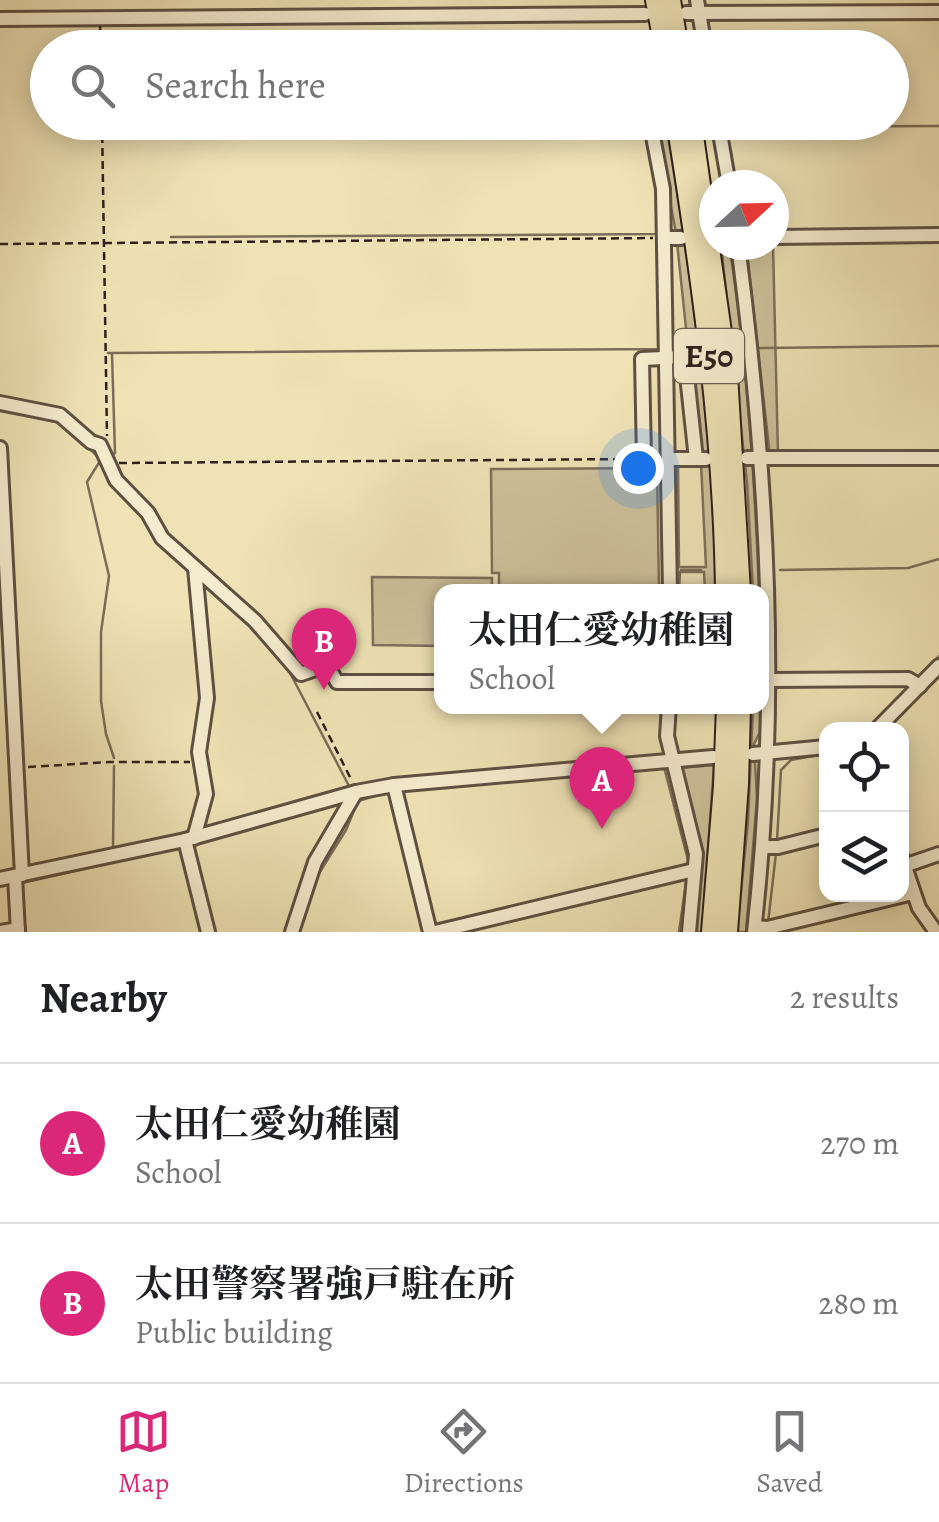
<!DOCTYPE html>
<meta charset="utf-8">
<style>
body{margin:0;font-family:Alegreya,"Noto Serif JP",serif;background:#f2f2f2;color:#202124}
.controls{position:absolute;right:30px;bottom:30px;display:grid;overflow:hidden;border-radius:20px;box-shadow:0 5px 25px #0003}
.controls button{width:90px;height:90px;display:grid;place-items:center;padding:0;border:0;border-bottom:2px solid #e0e0e0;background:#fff;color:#202124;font:50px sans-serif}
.compass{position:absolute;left:699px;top:170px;width:90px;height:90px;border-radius:50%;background:#fff;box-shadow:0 5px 25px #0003;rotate:68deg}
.you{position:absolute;left:638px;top:468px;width:35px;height:35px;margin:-25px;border:8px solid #fff;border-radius:50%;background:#1a73e8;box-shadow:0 0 0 15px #1a73e833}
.badge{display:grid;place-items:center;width:65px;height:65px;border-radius:50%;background:#db2777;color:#fff;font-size:32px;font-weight:700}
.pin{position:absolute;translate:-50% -82px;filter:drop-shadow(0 2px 5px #0008)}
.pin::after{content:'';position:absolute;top:52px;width:35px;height:30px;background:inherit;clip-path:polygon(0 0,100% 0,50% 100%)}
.popup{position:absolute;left:434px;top:584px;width:335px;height:130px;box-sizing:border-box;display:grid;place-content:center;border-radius:20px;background:#fff;filter:drop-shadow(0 2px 8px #0005);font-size:32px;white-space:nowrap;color:#757577}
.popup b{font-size:38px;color:#202124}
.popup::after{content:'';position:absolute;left:50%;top:100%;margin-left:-20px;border:20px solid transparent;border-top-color:#fff}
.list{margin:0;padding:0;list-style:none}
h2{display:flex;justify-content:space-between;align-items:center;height:130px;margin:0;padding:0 40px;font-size:42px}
h2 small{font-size:32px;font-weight:400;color:#757577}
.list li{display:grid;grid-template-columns:65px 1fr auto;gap:30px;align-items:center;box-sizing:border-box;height:160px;padding:0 40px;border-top:2px solid #e0e0e0}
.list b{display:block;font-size:38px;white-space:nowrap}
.list p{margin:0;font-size:32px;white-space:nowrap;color:#757577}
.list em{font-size:32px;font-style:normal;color:#757577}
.icon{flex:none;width:55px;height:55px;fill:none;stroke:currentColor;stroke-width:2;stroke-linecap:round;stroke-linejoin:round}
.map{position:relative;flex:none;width:939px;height:932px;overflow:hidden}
.search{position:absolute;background:#fff;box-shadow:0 5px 25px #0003;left:30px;right:30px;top:30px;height:110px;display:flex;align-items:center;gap:25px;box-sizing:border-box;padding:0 35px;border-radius:55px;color:#757577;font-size:38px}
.sheet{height:450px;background:#fff}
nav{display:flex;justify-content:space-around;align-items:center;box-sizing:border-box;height:140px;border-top:2px solid #e0e0e0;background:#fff;font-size:28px;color:#757577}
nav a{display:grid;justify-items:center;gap:5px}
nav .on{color:#db2777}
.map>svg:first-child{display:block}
</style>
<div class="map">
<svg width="939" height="932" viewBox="0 0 939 932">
<rect width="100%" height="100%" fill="#efe2b5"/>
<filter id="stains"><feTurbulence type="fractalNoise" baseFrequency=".002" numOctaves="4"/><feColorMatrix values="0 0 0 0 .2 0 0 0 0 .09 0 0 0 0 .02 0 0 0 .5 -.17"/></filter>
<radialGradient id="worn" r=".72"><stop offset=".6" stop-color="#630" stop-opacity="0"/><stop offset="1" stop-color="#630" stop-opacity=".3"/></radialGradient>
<g fill="#cec19b" stroke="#7e705a" stroke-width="2.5">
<path d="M655 123H666C692 280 713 435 716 591H705L704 572H680L679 591H676L673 464 678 463 679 567H706L701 463 688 351H693L694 348 688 347 676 233Z"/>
<path d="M721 245H727L732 262 743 347 740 350H743C751 431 756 510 759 591H753L747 482Z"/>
<polygon points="746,245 773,245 778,455 770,456"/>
<polygon points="657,468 659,591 499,591 499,573 492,573 491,469"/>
<polygon points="372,577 492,578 492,591 442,592 442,646 373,645"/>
<polygon points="753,707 760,707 760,732 754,744 757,799 746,932 737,932 748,822"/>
<polygon points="714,765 702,932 692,932 700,850 680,768"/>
</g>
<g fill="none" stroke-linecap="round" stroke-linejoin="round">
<g stroke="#7a6d57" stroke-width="2.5">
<polyline points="729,127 939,126"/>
<polyline points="168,131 643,127"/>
<polyline points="171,237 656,234 658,231"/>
<polyline points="760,348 939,346"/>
<polyline points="673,349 694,349"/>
<polyline points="740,349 743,349"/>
<polyline points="108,353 659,349 659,292"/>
<polyline points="3,410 60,423"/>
<polyline points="89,448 101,460"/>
<polyline points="112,455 115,453 112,354"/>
<polyline points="100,461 87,482 109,576 101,632 101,701 106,734 114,758"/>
<polyline points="146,522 155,537"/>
<polyline points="681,570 701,570"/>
<polyline points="780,570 908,568 939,559"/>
<polyline points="288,669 349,786"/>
<polyline points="925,671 939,656"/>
<polyline points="787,757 826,755"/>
<polyline points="664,767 689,864"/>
<polyline points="777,841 781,770 791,760 813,756"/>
<polyline points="113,849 114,766"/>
<polyline points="22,883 115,862"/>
<polyline points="768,923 776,853"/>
<polyline points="299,932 318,875 346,830 358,801 389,792"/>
<polyline points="679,932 687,876"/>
</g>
<g stroke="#5e5041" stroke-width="18">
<g id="minor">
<polyline points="697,0 705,48"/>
<polyline points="686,13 939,12"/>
<polyline points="0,19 645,14"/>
<polyline points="718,122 729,185"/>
<polyline points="651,126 663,189 670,592"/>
<polyline points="774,237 939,235"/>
<polyline points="664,238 681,238"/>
<path d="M738 245C768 474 780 702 754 932"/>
<polyline points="0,403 60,415 91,442 100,445 116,480 148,513 162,538 255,621 301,674 327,665 337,682 442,682"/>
<polyline points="0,448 22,875"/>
<polyline points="747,458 939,458"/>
<polyline points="644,459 642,359 685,357 696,459"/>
<polyline points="668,459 706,459"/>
<polyline points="771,680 908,679 920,686"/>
<polyline points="669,706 667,736 696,854 689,932"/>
<polyline points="877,729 939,666"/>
<polyline points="753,754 826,747"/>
<polyline points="394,785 430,932"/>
<polyline points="194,838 206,794 199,752 207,698 195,568"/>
<polyline points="185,840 208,932"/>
<polyline points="763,847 778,847 826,835"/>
<polyline points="902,858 919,908 936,932"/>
<polyline points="904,866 939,854"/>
<polyline points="15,876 18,932"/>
<polyline points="0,879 185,840 356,792 394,785 713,757"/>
<polyline points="755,927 767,928 913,893"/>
<polyline points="0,932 18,929"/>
<polyline points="292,932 315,862 356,792"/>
<polyline points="435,932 694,870"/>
</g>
</g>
<g stroke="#2e201a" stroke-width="22">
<g id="highway">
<polyline points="655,0 664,48"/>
<polyline points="671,0 679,48"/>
<path d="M676 122C701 278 723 434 725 592"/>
<polyline points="692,122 728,374 741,592"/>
<polyline points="711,932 723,786 726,706"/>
<polyline points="728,932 739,784 741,706"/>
</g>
</g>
<g stroke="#2e201a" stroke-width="2.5" stroke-dasharray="8 5" stroke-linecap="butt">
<polyline points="100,26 101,48"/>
<polyline points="102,122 107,436"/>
<polyline points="0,244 653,238"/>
<polyline points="119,463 631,459"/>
<polyline points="317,712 352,781"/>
<polyline points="28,767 109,762 190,762"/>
</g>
<use href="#minor" stroke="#f5eccf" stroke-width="12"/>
<use href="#highway" stroke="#efe2b5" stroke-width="18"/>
</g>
<g text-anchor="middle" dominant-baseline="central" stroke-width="8" stroke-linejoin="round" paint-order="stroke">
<rect fill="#f5eccf" stroke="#6a5d50" stroke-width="2.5" x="674" y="329" width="70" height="54" rx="8"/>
<g font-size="32" font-weight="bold" fill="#2e201a">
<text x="709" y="356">E50</text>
</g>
</g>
<rect width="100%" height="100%" filter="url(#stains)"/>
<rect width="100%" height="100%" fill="url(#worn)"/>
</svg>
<div class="controls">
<button><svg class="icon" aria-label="locate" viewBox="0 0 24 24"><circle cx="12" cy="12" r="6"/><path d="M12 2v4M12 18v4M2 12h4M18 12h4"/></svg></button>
<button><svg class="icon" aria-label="layers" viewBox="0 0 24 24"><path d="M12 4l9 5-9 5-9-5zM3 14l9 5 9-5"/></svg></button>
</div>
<svg class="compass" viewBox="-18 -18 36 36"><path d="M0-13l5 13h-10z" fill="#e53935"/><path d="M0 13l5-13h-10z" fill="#757577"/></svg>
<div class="you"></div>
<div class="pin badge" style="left:602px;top:829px">A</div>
<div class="popup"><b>太田仁愛幼稚園</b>School</div>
<div class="pin badge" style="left:324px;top:690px">B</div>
<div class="search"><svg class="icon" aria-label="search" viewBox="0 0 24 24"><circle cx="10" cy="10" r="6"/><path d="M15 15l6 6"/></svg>Search here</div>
</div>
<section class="sheet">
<h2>Nearby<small>2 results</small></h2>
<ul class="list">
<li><span class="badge">A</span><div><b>太田仁愛幼稚園</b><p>School</p></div><em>270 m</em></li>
<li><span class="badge">B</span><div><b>太田警察署強戸駐在所</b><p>Public building</p></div><em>280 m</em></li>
</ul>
</section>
<nav>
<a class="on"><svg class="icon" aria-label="map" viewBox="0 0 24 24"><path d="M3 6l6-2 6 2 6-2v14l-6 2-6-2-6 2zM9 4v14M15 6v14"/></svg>Map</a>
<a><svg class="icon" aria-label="directions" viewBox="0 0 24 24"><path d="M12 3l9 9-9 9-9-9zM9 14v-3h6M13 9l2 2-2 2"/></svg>Directions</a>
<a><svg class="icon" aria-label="saved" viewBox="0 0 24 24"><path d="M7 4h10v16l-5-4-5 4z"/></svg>Saved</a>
</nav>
